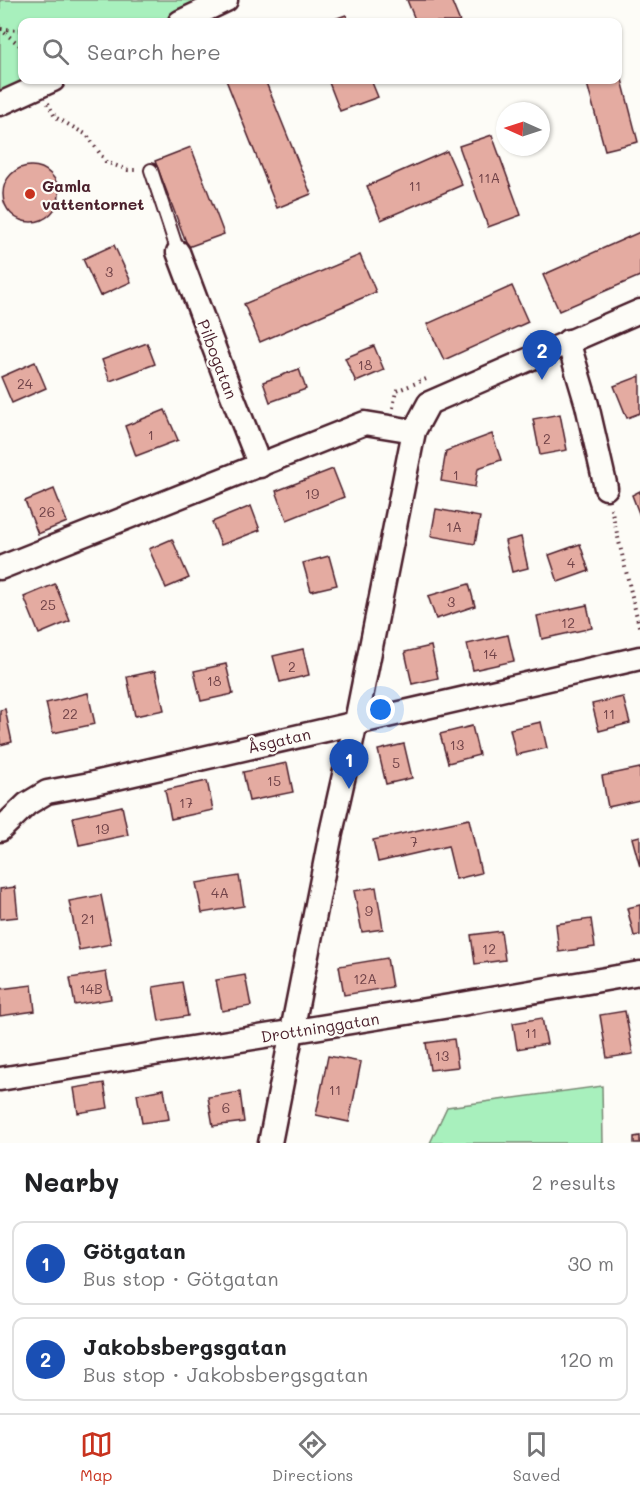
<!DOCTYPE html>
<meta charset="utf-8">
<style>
body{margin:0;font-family:Mali,sans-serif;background:#f2f2f2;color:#202124}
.compass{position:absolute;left:496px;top:102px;width:54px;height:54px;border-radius:50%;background:#fff;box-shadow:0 2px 4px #0004;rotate:273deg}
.you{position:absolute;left:381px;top:710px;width:21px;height:21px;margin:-15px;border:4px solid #fff;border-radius:50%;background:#1a73e8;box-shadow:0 0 0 9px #1a73e833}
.badge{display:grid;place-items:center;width:39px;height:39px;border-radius:50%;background:#c8321e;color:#fff;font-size:20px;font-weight:700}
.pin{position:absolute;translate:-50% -50px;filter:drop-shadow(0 2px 3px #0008)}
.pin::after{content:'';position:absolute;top:32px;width:21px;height:18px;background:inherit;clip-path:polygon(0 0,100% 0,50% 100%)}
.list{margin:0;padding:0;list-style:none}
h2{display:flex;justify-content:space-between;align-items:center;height:78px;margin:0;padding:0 24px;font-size:26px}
h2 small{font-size:20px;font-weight:400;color:#757577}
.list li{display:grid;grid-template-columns:39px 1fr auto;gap:18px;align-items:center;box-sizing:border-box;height:84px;margin:0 12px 12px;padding:0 12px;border:2px solid #e0e0e0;border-radius:12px}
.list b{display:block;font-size:22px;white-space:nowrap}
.list p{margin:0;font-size:20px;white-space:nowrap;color:#757577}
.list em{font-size:20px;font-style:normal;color:#757577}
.icon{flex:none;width:33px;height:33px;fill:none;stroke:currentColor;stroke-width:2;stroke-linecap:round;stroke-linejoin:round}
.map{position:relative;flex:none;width:640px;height:1143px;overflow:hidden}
.search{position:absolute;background:#fff;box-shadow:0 2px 4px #0004;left:18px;right:18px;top:18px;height:66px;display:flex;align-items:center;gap:15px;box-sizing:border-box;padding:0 21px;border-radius:12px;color:#757577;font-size:22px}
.sheet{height:270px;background:#fff}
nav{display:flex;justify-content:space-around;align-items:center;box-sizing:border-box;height:84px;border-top:2px solid #e0e0e0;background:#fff;font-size:16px;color:#757577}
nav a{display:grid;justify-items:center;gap:3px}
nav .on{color:#c8321e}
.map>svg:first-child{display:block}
</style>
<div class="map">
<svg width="640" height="1143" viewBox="0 0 640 1143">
<rect width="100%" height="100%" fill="#fdfcf7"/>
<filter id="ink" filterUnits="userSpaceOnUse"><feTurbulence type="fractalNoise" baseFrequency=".0167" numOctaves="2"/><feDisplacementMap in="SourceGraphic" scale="12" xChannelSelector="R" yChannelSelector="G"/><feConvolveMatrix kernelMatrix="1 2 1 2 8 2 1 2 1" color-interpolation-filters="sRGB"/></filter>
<g filter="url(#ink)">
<g fill="#a8f0bd" stroke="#798874" stroke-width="1.5">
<polygon points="0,0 212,0 160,22 22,22 22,80 29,80 0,92"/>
<polygon points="602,1086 603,1143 430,1143 447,1107"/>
</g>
<g fill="#e4aba1" stroke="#4a1f2b" stroke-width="1.5">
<polygon points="407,0 451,0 460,22 416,22"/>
<polygon points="346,15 349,22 326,22"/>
<polygon points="618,64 638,142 605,150 586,80 618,80"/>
<polygon points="226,80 265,80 311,194 277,208"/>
<polygon points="328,80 371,80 378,97 340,111"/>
<polygon points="492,135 521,215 488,227 459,146"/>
<polygon points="191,147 224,234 188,247 155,161"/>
<polygon points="447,151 462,185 381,220 367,186"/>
<circle cx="31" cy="194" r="28"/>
<polygon points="640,232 640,276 559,311 543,275"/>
<polygon points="114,245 131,282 100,296 83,259"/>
<polygon points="360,255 376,292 260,342 244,304"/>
<polygon points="512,286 528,322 444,360 427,324"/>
<polygon points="147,343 155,364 110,381 102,360"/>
<polygon points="374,346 384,370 356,382 345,358"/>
<polygon points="35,362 46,388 12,403 1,377"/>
<polygon points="299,369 306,389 270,402 263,382"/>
<polygon points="640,376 640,413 627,418 614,386"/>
<polygon points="165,410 178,440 136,456 125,426"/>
<polygon points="560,414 567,450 540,455 533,419"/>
<polygon points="492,434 501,460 478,468 475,487 441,481 446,451"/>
<polygon points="333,469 344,497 287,520 276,491"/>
<polygon points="54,489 67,522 38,534 25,501"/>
<polygon points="640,491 640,516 632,495"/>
<polygon points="251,506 260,530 221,545 212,522"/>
<polygon points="436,509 480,517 475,544 431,536"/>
<polygon points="521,537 528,568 512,572 505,541"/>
<polygon points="172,539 189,578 166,588 149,549"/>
<polygon points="580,544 589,571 558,582 549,555"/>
<polygon points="329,556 337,585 311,591 303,563"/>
<polygon points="55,584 70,621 39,634 24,597"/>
<polygon points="469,584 475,606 436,619 428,596"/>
<polygon points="587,605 592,628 542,639 537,616"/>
<polygon points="508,635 514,661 473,670 467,644"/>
<polygon points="431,646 438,678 412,684 405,652"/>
<polygon points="303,649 309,675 280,682 273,656"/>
<polygon points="226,664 233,694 201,701 194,671"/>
<polygon points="155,671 164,710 135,716 127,677"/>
<polygon points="88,693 95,724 53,733 46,703"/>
<polygon points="623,697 630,723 599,731 592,704"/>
<polygon points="5,709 12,742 0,745 0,710"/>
<polygon points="541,722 547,748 516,755 510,729"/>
<polygon points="472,726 479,755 448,763 440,734"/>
<polygon points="404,744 412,778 386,784 378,750"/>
<polygon points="287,763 293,792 249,801 243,772"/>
<polygon points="640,768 640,800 608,807 602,776"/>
<polygon points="207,781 213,810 171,819 165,790"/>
<polygon points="122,806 128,835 79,845 73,817"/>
<polygon points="469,819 481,873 456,879 448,846 378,862 373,840"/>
<polygon points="640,836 640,867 632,838"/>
<polygon points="239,876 244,906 202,913 196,883"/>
<polygon points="15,887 18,917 0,919 0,889"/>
<polygon points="376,887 383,929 362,932 354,891"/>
<polygon points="101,895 111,944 79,950 69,901"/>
<polygon points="640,905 640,935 634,936 627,908"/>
<polygon points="591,919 595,947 559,952 556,924"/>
<polygon points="501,931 505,960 475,964 471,935"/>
<polygon points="387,958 392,987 344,995 339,966"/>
<polygon points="106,972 111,999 75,1005 70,978"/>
<polygon points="245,975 251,1006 222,1011 216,980"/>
<polygon points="182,982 188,1016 159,1021 153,987"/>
<polygon points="32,985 35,1011 0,1016 0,989"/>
<polygon points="625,1011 633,1054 607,1058 600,1015"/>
<polygon points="542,1018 547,1044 517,1049 513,1023"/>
<polygon points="454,1039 458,1067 430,1070 426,1043"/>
<polygon points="328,1056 361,1062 349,1122 316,1115"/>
<polygon points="104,1083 108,1108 78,1113 74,1088"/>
<polygon points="164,1089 169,1119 142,1123 137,1094"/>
<polygon points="240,1092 244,1122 213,1126 208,1097"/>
<polygon points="640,1136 640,1143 634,1143 634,1137"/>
</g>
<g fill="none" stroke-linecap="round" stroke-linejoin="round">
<g stroke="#4a1f2b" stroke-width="16">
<polyline id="lane" points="151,170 178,252"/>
</g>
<g stroke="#4a1f2b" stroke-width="27">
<g id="street">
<polyline points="180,22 226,0"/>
<polyline points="0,104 53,80"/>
<polyline points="178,252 228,385 260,466"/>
<polyline points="568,341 587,405 606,488"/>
<polyline points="0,568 365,423 414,431"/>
<polyline points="0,830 27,804 47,792 90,784 640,658"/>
<polyline points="0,1079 456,1005 640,973"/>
<polyline points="270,1143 331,833 356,722 414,431 429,403 640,311"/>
</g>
</g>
<g stroke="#4a1f2b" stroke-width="4" stroke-dasharray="1.5 4.5" stroke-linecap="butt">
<polyline points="0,29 22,47"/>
<polyline points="1,29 22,30"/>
<polyline points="48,103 55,117 87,135 106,162 128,170 138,170"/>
<polyline points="393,408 396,391 429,378"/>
<polyline points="611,508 640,630"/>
</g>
<use href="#lane" stroke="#fdfcf7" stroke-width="12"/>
<use href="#street" stroke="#fdfcf7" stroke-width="22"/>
</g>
</g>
<circle fill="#c8321e" stroke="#fdfcf7" stroke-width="2" cx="30" cy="194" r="6"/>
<g text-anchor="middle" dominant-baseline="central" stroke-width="4.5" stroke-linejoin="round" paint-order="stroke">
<g font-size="14" fill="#704248">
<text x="489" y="177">11A</text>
<text x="415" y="185">11</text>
<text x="109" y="271">3</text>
<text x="365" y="364">18</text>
<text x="25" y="383">24</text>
<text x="151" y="434">1</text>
<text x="547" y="438">2</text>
<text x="456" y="474">1</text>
<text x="312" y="493">19</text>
<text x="47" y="511">26</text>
<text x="454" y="526">1A</text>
<text x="571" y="562">4</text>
<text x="451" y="601">3</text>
<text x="48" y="604">25</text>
<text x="568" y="622">12</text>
<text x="490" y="653">14</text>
<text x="292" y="666">2</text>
<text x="214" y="680">18</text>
<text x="70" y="713">22</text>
<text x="609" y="713">11</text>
<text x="457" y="744">13</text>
<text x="396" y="762">5</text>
<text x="274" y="780">15</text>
<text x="186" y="802">17</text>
<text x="102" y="828">19</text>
<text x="414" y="841">7</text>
<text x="220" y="892">4A</text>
<text x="369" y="910">9</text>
<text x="88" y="918">21</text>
<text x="489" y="948">12</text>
<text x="365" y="978">12A</text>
<text x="91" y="988">14B</text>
<text x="531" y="1032">11</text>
<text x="442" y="1055">13</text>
<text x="335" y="1089">11</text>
<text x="226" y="1107">6</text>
</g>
<g font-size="16" font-weight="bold" fill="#4a1f2b" stroke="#fdfcf7" text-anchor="start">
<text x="42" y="185">Gamla<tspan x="42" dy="18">vattentornet</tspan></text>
</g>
<g font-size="16" fill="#4a1f2b" stroke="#fdfcf7">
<text transform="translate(218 359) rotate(69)">Pilbogatan</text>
<text transform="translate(279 740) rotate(-13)">Åsgatan</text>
<text transform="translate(320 1027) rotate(-9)">Drottninggatan</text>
</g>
</g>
</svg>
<svg class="compass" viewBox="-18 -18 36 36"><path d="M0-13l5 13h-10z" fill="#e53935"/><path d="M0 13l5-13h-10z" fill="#757577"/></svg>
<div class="you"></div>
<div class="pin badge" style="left:349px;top:789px;background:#1a4fb4">1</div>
<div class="pin badge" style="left:542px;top:380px;background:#1a4fb4">2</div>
<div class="search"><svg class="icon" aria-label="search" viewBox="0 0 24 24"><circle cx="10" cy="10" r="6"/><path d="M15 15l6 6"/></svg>Search here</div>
</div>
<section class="sheet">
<h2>Nearby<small>2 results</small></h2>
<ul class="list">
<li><span class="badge" style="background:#1a4fb4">1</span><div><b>Götgatan</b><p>Bus stop · Götgatan</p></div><em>30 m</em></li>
<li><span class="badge" style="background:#1a4fb4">2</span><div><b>Jakobsbergsgatan</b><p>Bus stop · Jakobsbergsgatan</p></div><em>120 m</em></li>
</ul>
</section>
<nav>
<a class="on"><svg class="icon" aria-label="map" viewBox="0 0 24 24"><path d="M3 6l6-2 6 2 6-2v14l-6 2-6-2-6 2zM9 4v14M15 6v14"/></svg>Map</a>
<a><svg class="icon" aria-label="directions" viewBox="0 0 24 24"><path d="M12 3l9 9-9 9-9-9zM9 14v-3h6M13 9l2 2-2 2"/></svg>Directions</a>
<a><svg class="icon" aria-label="saved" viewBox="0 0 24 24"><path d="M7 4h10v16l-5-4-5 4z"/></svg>Saved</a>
</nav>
